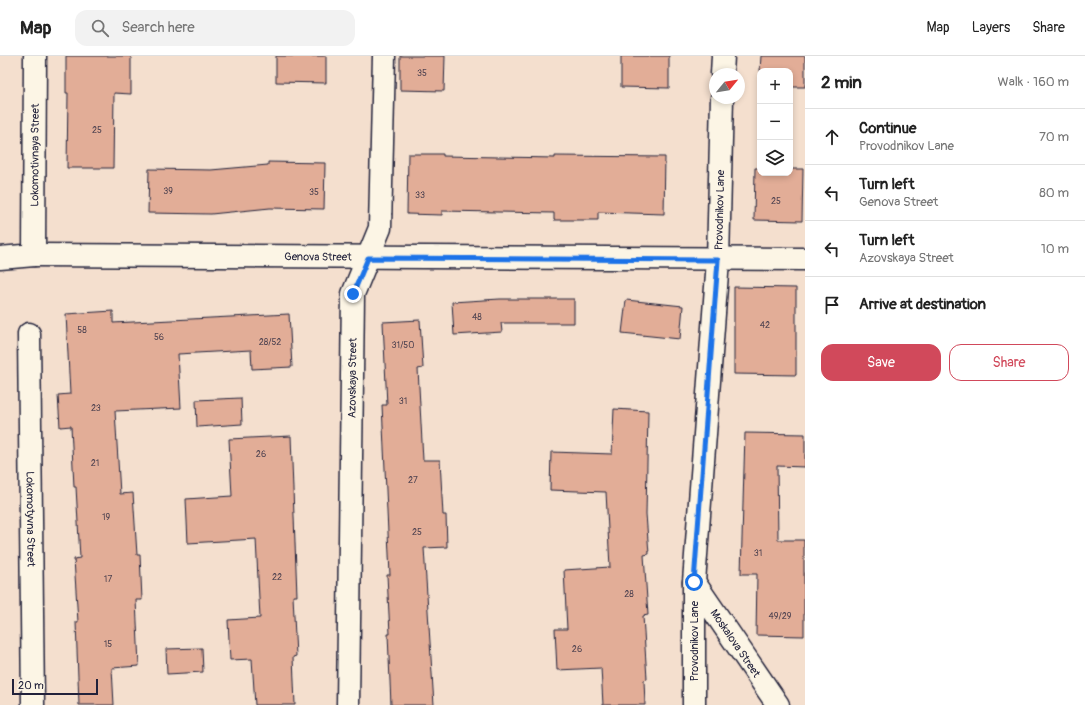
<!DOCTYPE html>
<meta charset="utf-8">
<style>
body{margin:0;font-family:Pangolin,sans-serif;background:#f2f2f2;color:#222}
.controls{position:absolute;right:12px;top:12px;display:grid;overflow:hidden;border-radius:8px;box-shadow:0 2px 6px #0003}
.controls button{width:36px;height:36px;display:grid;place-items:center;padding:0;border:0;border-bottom:1px solid #e0e0e0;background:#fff;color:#222;font:20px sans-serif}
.compass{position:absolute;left:709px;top:12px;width:36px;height:36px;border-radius:50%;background:#fff;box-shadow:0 2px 6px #0003;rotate:60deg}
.scale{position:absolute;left:12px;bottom:10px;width:86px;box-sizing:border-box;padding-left:4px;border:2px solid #22223b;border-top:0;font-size:11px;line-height:14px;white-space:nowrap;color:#22223b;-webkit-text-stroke:3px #fcf5e5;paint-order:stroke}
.stop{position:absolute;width:12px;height:12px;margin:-9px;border:3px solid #1a73e8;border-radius:50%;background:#fff}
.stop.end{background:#1a73e8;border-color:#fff;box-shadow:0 1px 4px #0008}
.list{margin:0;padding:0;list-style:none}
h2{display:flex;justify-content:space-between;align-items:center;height:52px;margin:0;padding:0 16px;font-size:17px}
h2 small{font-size:13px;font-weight:400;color:#767676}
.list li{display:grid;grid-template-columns:26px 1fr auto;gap:12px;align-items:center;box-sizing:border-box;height:56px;padding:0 16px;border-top:1px solid #e0e0e0}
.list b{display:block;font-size:15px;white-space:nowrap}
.list p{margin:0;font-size:13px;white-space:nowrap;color:#767676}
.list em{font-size:13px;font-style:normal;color:#767676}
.actions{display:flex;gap:8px;padding:12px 16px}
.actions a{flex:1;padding:9px 0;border:1px solid #d1495b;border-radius:12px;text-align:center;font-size:14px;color:#d1495b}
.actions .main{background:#d1495b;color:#fff}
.icon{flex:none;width:22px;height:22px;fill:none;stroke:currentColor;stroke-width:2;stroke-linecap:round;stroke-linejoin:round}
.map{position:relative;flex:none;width:805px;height:649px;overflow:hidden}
header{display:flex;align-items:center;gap:24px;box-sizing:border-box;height:56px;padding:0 20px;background:#fff;border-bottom:1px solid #e0e0e0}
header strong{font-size:19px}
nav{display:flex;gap:22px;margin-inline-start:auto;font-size:14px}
.search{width:280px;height:36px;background:#f2f2f2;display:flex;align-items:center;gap:10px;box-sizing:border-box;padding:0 14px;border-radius:12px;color:#767676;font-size:15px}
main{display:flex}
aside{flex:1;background:#fff}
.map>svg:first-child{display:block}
</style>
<header>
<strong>Map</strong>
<div class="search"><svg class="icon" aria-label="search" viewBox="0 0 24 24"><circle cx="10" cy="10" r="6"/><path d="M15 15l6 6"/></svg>Search here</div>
<nav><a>Map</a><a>Layers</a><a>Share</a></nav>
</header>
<main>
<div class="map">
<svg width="805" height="649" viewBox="0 0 805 649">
<rect width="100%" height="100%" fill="#f4dfce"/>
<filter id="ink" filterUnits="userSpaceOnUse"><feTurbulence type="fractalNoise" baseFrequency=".025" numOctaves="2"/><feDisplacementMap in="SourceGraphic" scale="8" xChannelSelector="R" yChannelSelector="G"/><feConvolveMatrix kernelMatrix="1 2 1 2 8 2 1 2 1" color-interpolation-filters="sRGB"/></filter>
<g filter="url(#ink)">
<g fill="#e2ad97" stroke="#22223b">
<polygon points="66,0 131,0 131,38 114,37 113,112 67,112 68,37 66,37"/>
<polygon points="276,0 326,0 326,27 276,26"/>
<polygon points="400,0 445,0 444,35 400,34"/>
<polygon points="621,0 669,0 669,32 621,31"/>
<polygon points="761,0 805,0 805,31 790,31 790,15 760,15"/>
<polygon points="408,98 443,98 443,100 555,102 555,100 665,101 664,158 598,156 598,164 554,164 554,157 442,155 442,159 407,158"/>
<polygon points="268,106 325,107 324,153 270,152 211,158 148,157 149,113 211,114 268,109"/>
<polygon points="755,112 760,112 760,117 790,117 790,113 803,113 802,165 754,164"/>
<polygon points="734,231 796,232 796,319 734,318"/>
<polygon points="500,243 574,243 574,267 501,267 502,276 454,279 452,246"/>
<polygon points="626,244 683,250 680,283 622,277"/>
<polygon points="113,255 113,267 289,258 292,311 252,313 251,294 178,298 181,352 115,355 120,438 133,437 137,499 140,499 142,544 136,544 139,610 112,612 114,649 79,649 76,566 78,566 74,503 80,502 76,431 74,431 71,370 60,371 58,339 70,338 66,258"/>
<polygon points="420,264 423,312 418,313 423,404 440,404 443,459 446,459 447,491 424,492 434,649 391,649 388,578 390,578 387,519 390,519 382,349 387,349 383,266"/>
<polygon points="241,342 242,368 197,371 196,344"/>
<polygon points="614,353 648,355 646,458 649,498 644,499 648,559 643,560 647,623 644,624 645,649 603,649 601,612 557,614 555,573 567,573 564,514 610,511 606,436 550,434 551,396 612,398"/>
<polygon points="745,377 805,378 805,411 777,410 778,484 804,484 804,580 756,579 757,518 741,518"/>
<polygon points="291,380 297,540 293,540 296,600 293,601 295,649 255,649 252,603 230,604 228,564 260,562 256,483 188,487 186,443 232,440 229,383"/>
<polygon points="202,592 203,616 167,618 166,593"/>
</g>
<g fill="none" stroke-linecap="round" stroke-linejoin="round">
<g stroke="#22223b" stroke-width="25">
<g id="street">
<polyline points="722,18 723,0"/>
<path id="s1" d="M34 199 805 203"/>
<path id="s2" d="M29 278 33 649"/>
<path id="s3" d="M694 526 778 649"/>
<path id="s4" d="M348 649 353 238 380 172 384 0"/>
<path id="s5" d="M694 649V526L718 204 722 42"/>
</g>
</g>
<g stroke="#22223b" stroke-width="25">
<g id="secondary">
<path id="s6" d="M0 202 34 199 35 0"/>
</g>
</g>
<use href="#street" stroke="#fcf5e5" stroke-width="22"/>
<use href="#secondary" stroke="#fcf5e5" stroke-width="22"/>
</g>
</g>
<g fill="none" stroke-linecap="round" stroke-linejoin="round" filter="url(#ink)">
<polyline stroke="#1a73e8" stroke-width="5" points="353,238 368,202 718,204 694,526"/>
</g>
<g text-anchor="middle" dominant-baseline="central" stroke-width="3" stroke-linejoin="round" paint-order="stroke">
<g font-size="9" fill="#524552">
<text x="422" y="17">35</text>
<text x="97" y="74">25</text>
<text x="168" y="135">39</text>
<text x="314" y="136">35</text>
<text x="420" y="139">33</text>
<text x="776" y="145">25</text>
<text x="477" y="261">48</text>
<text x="765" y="269">42</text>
<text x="82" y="274">58</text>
<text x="159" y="281">56</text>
<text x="270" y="286">28/52</text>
<text x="403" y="289">31/50</text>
<text x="403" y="345">31</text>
<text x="96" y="352">23</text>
<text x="261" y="398">26</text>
<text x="95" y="407">21</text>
<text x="413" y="424">27</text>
<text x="106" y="461">19</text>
<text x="417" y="476">25</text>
<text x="758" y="497">31</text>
<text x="277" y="521">22</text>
<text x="108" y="523">17</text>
<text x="629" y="538">28</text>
<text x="780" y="560">49/29</text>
<text x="108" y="588">15</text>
<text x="577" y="593">26</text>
</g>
<g font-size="11" fill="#22223b" stroke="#fcf5e5">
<text stroke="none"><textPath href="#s6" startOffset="134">Lokomotivnaya Street</textPath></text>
<text stroke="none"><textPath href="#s5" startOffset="496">Provodnikov Lane</textPath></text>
<text stroke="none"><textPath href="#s1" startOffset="284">Genova Street</textPath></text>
<text stroke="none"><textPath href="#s4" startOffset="327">Azovskaya Street</textPath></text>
<text stroke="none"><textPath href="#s2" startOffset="185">Lokomotyvna Street</textPath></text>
<text transform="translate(694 585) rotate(-90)">Provodnikov Lane</text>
<text stroke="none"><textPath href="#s3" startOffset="74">Moskalova Street</textPath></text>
</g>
</g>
</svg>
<div class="controls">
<button>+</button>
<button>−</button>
<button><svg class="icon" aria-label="layers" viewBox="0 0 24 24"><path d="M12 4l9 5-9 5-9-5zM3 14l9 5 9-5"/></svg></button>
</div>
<svg class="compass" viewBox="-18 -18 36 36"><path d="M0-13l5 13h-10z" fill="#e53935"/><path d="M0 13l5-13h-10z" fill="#767676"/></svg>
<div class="scale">20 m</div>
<div class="stop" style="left:694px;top:526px"></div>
<div class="stop end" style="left:353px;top:238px"></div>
</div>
<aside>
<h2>2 min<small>Walk · 160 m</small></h2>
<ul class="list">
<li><svg class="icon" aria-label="ahead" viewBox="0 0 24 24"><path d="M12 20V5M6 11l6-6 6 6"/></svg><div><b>Continue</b><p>Provodnikov Lane</p></div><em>70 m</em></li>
<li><svg class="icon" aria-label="left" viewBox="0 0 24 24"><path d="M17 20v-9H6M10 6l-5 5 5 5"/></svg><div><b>Turn left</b><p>Genova Street</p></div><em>80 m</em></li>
<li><svg class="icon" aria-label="left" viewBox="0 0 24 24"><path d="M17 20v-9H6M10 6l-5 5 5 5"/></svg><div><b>Turn left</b><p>Azovskaya Street</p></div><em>10 m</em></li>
<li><svg class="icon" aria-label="arrive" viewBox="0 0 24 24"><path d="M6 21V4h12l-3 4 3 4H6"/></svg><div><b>Arrive at destination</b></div></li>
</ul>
<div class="actions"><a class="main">Save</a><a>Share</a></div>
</aside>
</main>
